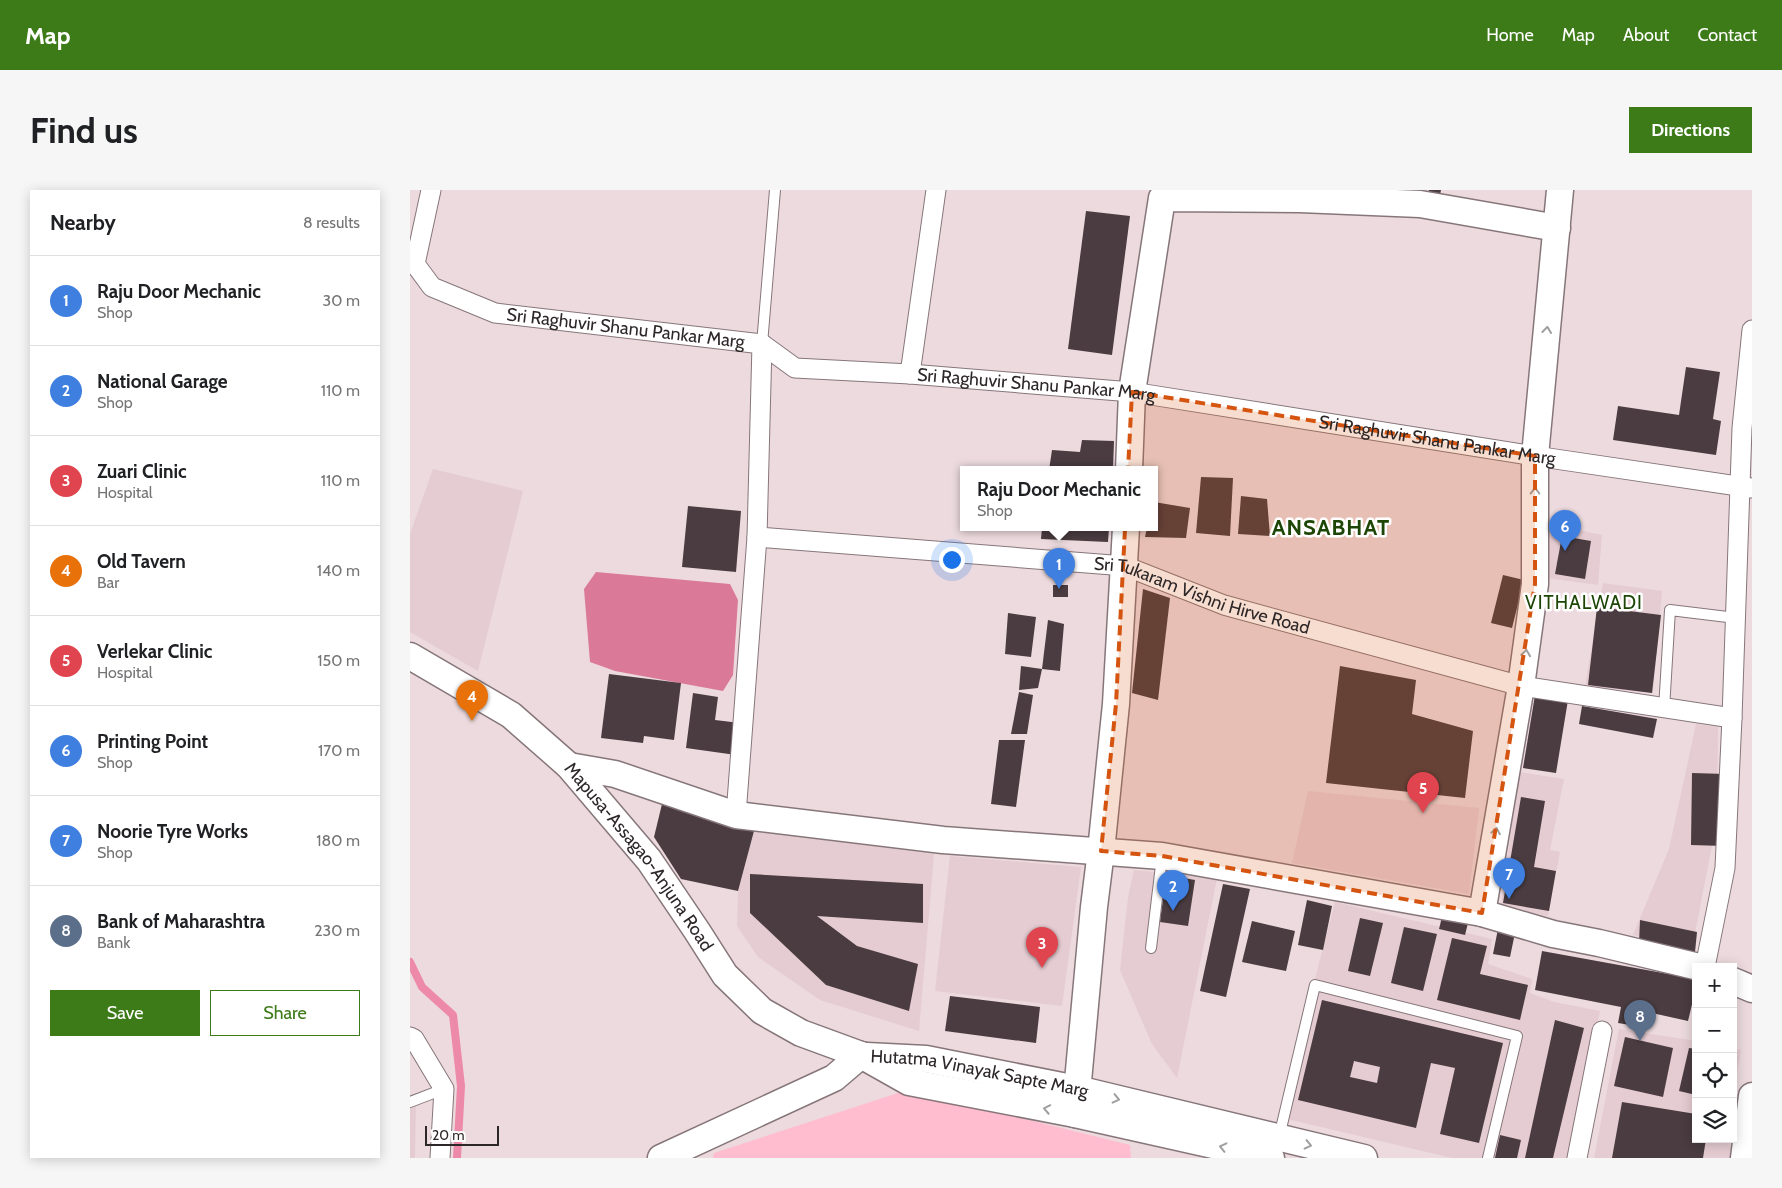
<!DOCTYPE html>
<meta charset="utf-8">
<style>
body{margin:0;font-family:Cabin,sans-serif;background:#f6f6f6;color:#202124}
.controls{position:absolute;right:15px;bottom:15px;display:grid;overflow:hidden;border-radius:0px;box-shadow:0 2px 12px #0003}
.controls button{width:45px;height:45px;display:grid;place-items:center;padding:0;border:0;border-bottom:1px solid #e0e0e0;background:#fff;color:#202124;font:25px sans-serif}
.scale{position:absolute;left:15px;bottom:12px;width:74px;box-sizing:border-box;padding-left:5px;border:2px solid #2d2728;border-top:0;font-size:14px;line-height:18px;white-space:nowrap;color:#2d2728;-webkit-text-stroke:4px #fff;paint-order:stroke}
.you{position:absolute;left:541px;top:369px;width:18px;height:18px;margin:-12px;border:4px solid #fff;border-radius:50%;background:#1a73e8;box-shadow:0 0 0 8px #1a73e833}
.badge{display:grid;place-items:center;width:32px;height:32px;border-radius:50%;background:#3d7b19;color:#fff;font-size:16px;font-weight:700}
.pin{position:absolute;translate:-50% -41px;filter:drop-shadow(0 1px 2px #0008)}
.pin::after{content:'';position:absolute;top:26px;width:18px;height:15px;background:inherit;clip-path:polygon(0 0,100% 0,50% 100%)}
.popup{position:absolute;left:550px;top:276px;width:198px;height:65px;box-sizing:border-box;display:grid;place-content:center;border-radius:0px;background:#fff;filter:drop-shadow(0 1px 4px #0005);font-size:16px;white-space:nowrap;color:#757577}
.popup b{font-size:19px;color:#202124}
.popup::after{content:'';position:absolute;left:50%;top:100%;margin-left:-10px;border:10px solid transparent;border-top-color:#fff}
.list{margin:0;padding:0;list-style:none}
h2{display:flex;justify-content:space-between;align-items:center;height:65px;margin:0;padding:0 20px;font-size:21px}
h2 small{font-size:16px;font-weight:400;color:#757577}
.list li{display:grid;grid-template-columns:32px 1fr auto;gap:15px;align-items:center;box-sizing:border-box;height:90px;padding:0 20px;border-top:1px solid #e0e0e0}
.list b{display:block;font-size:19px;white-space:nowrap}
.list p{margin:0;font-size:16px;white-space:nowrap;color:#757577}
.list em{font-size:16px;font-style:normal;color:#757577}
.actions{display:flex;gap:10px;padding:15px 20px}
.actions a{flex:1;padding:11px 0;border:1px solid #3d7b19;border-radius:0px;text-align:center;font-size:18px;color:#3d7b19}
.actions .main{background:#3d7b19;color:#fff}
.icon{flex:none;width:28px;height:28px;fill:none;stroke:currentColor;stroke-width:2;stroke-linecap:round;stroke-linejoin:round}
.map{position:relative;flex:none;width:1342px;height:968px;overflow:hidden;border-radius:0px}
header{display:flex;align-items:center;gap:30px;box-sizing:border-box;height:70px;padding:0 25px;background:#3d7b19;color:#fff}
header strong{font-size:24px}
nav{display:flex;gap:28px;margin-inline-start:auto;font-size:18px}
.intro{display:flex;align-items:center;justify-content:space-between;box-sizing:border-box;height:120px;padding:0 30px}
h1{margin:0;font-size:35px}
.button{padding:12px 22px;border-radius:0px;background:#3d7b19;color:#fff;font-size:18px;font-weight:700}
main{display:flex;gap:30px;padding:0 30px}
aside{flex:1;background:#fff;border-radius:0px;box-shadow:0 2px 12px #0003}
.map>svg:first-child{display:block}
</style>
<header>
<strong>Map</strong>
<nav><a>Home</a><a>Map</a><a>About</a><a>Contact</a></nav>
</header>
<div class="intro"><h1>Find us</h1><a class="button">Directions</a></div>
<main>
<aside>
<h2>Nearby<small>8 results</small></h2>
<ul class="list">
<li><span class="badge" style="background:#3f7fe0">1</span><div><b>Raju Door Mechanic</b><p>Shop</p></div><em>30 m</em></li>
<li><span class="badge" style="background:#3f7fe0">2</span><div><b>National Garage</b><p>Shop</p></div><em>110 m</em></li>
<li><span class="badge" style="background:#e0444e">3</span><div><b>Zuari Clinic</b><p>Hospital</p></div><em>110 m</em></li>
<li><span class="badge" style="background:#e8710a">4</span><div><b>Old Tavern</b><p>Bar</p></div><em>140 m</em></li>
<li><span class="badge" style="background:#e0444e">5</span><div><b>Verlekar Clinic</b><p>Hospital</p></div><em>150 m</em></li>
<li><span class="badge" style="background:#3f7fe0">6</span><div><b>Printing Point</b><p>Shop</p></div><em>170 m</em></li>
<li><span class="badge" style="background:#3f7fe0">7</span><div><b>Noorie Tyre Works</b><p>Shop</p></div><em>180 m</em></li>
<li><span class="badge" style="background:#5c6f8a">8</span><div><b>Bank of Maharashtra</b><p>Bank</p></div><em>230 m</em></li>
</ul>
<div class="actions"><a class="main">Save</a><a>Share</a></div>
</aside>
<div class="map">
<svg width="1342" height="968" viewBox="0 0 1342 968">
<rect width="100%" height="100%" fill="#ecdade"/>
<g fill="#e5ccd2">
<polygon points="23,279 113,301 68,481 0,442 0,344"/>
<polygon points="1140,334 1192,345 1188,395 1137,388"/>
<polygon points="1193,393 1252,401 1243,503 1175,496"/>
<polygon points="1286,534 1308,537 1307,629 1282,759 1223,745 1259,659"/>
<polygon points="1109,582 1154,589 1140,660 1150,662 1138,726 1091,717"/>
<polygon points="898,601 1069,618 1059,704 882,673"/>
<polygon points="344,641 524,664 509,841 410,810 348,767 327,736 328,701"/>
<polygon points="540,666 671,677 652,816 525,801"/>
<polygon points="724,680 807,688 767,888 742,854 710,780 718,707"/>
<polygon points="925,712 1082,749 1078,774 1122,789 1120,803 1144,812 1190,821 1159,968 1042,968 869,927"/>
<polygon points="1209,839 1286,851 1286,949 1323,949 1323,924 1331,925 1323,968 1184,968"/>
<polygon points="1323,858 1331,860 1323,909"/>
<polygon points="6,913 5,968 0,968 0,917"/>
</g>
<polygon fill="#ffbdcf" points="488,903 523,906 720,955 721,968 303,968 304,963"/>
<polygon fill="#db7a98" points="186,382 320,394 328,410 323,485 313,501 205,481 180,472 174,399"/>
<g fill="none" stroke-linecap="round" stroke-linejoin="round">
<polyline stroke="#ee8aa9" stroke-width="8" points="0,772 12,797 43,825 51,896 47,968"/>
</g>
<g fill="#4a3c40" fill-rule="evenodd">
<polygon points="1019,0 1031,0 1030,5 1018,4"/>
<polygon points="676,21 720,26 702,165 658,159"/>
<polygon points="1276,177 1310,182 1303,229 1311,231 1306,265 1203,250 1208,216 1269,225"/>
<polygon points="672,250 704,251 703,280 639,280 642,260 670,262"/>
<polygon points="791,287 823,288 820,346 786,343"/>
<polygon points="831,306 857,309 860,346 828,344"/>
<polygon points="744,312 780,318 776,348 735,347 737,338 744,338"/>
<polygon points="278,316 331,321 326,382 272,377"/>
<polygon points="632,338 699,338 698,352 631,349"/>
<polygon points="1152,346 1181,351 1175,389 1145,384"/>
<polygon points="1093,385 1114,390 1102,438 1081,433"/>
<rect x="643" y="395" width="15" height="12"/>
<polygon points="733,399 760,408 748,510 722,503"/>
<polygon points="1187,417 1251,425 1242,503 1178,495"/>
<polygon points="598,423 626,427 621,467 595,464"/>
<polygon points="638,430 654,434 650,481 632,479"/>
<polygon points="611,476 632,479 628,498 609,500"/>
<polygon points="930,476 1006,490 1002,524 1063,541 1055,608 916,593"/>
<polygon points="199,484 271,493 264,550 234,546 233,553 191,548"/>
<polygon points="609,502 623,505 617,544 601,544"/>
<polygon points="283,503 308,507 305,530 330,533 326,565 276,558"/>
<polygon points="1125,505 1158,510 1146,583 1113,578"/>
<polygon points="1172,516 1247,529 1243,548 1169,534"/>
<polygon points="589,550 615,550 606,617 581,614"/>
<polygon points="1282,583 1316,584 1314,656 1281,655"/>
<polygon points="1111,607 1135,611 1124,677 1146,681 1139,721 1093,713"/>
<polygon points="252,614 344,641 328,701 271,689 244,647"/>
<polygon points="340,684 513,694 513,733 407,726 447,756 508,774 499,821 416,795 340,723"/>
<polygon points="756,685 785,690 778,736 750,732"/>
<polygon points="813,694 840,699 816,807 790,801"/>
<polygon points="897,710 922,716 913,760 888,755"/>
<polygon points="1033,723 1059,729 1055,745 1029,739"/>
<polygon points="950,728 973,733 960,786 938,781"/>
<polygon points="1230,730 1287,742 1285,762 1229,753"/>
<polygon points="842,731 885,741 876,781 832,772"/>
<polygon points="994,737 1027,744 1013,801 981,793"/>
<polygon points="1088,739 1105,743 1100,767 1083,764"/>
<polygon points="1042,748 1077,756 1070,784 1118,795 1110,830 1027,810"/>
<polygon points="1132,761 1286,789 1286,798 1278,831 1242,823 1239,838 1208,833 1211,817 1125,800"/>
<polygon points="540,806 630,817 626,853 535,841"/>
<path d="M912 810 1093 853 1069 953 1030 944 1045 878 1021 873 1006 938 888 910ZM944 871 970 877 967 893 940 887Z"/>
<polygon points="1145,830 1174,838 1143,968 1115,968"/>
<polygon points="1215,847 1263,858 1253,907 1204,896"/>
<polygon points="1279,858 1286,859 1286,905 1269,901"/>
<polygon points="1212,912 1286,924 1286,949 1296,949 1293,968 1202,968"/>
<polygon points="1090,945 1111,950 1107,968 1085,968"/>
</g>
<g fill="none" stroke-linecap="round" stroke-linejoin="round">
<g stroke="#86767a" stroke-width="12">
<g id="lane">
<polyline points="352,154 365,0"/>
<polyline points="1254,519 1260,420 1326,428"/>
<polyline points="741,758 752,667"/>
<polyline points="0,912 34,899"/>
<polyline points="869,947 905,795 1107,846 1078,968"/>
</g>
</g>
<g stroke="#86767a" stroke-width="21">
<g id="street">
<path id="s1" d="M21 0 5 74 22 97 85 123 352 154 385 178 500 184 722 202 1125 266 1342 298"/>
<polyline points="500,184 526,0"/>
<path id="s2" d="M347 347 715 376 814 415 1111 496 1322 528"/>
<polyline points="326,625 347,347 352,154"/>
<polyline points="1295,777 1315,678 1322,528 1332,238 1342,140"/>
<polyline points="0,847 4,849 34,899 30,968"/>
<polyline points="1167,968 1192,841"/>
</g>
</g>
<g stroke="#86767a" stroke-width="29">
<g id="secondary">
<polyline points="719,280 722,202 752,8 890,9 1010,14 1147,38"/>
<path id="s3" d="M0 466 101 525 159 576 239 670 287 741 315 785 352 821 391 843 451 865 499 892 665 924 861 968"/>
<polyline points="159,576 205,584 326,625 533,650 752,666 1072,723 1143,744 1189,753 1289,777"/>
<polyline points="1072,723 1111,496 1125,394 1125,266 1150,0"/>
<polyline points="1323,791 1342,799"/>
<path id="s4" d="M457 866 516 869 667 899 954 968"/>
<polyline points="665,924 684,717 691,661 706,514 716,338"/>
<polyline points="251,968 424,888 451,865"/>
<polyline points="1334,968 1342,906"/>
</g>
</g>
<use href="#lane" stroke="#fff" stroke-width="10"/>
<use href="#street" stroke="#fff" stroke-width="19"/>
<use href="#secondary" stroke="#fff" stroke-width="26"/>
</g>
<defs><path id="oneway-chevron" d="M-2-3.5L2.5 0L-2 3.5" fill="none" stroke-width="1.6" stroke-linecap="round" stroke-linejoin="round" transform="scale(1.25)"/></defs>
<g stroke="#a09e9e">
<use href="#oneway-chevron" transform="translate(1137 140) rotate(-84)"/>
<use href="#oneway-chevron" transform="translate(1125 301) rotate(-90)"/>
<use href="#oneway-chevron" transform="translate(1116 463) rotate(-82)"/>
<use href="#oneway-chevron" transform="translate(1086 641) rotate(-80)"/>
<use href="#oneway-chevron" transform="translate(706 909) rotate(13)"/>
<use href="#oneway-chevron" transform="translate(637 919) rotate(-169)"/>
<use href="#oneway-chevron" transform="translate(898 955) rotate(13)"/>
<use href="#oneway-chevron" transform="translate(813 957) rotate(-167)"/>
</g>
<path fill="#d5540f" fill-opacity="0.2" stroke="#d5540f" stroke-width="4" stroke-dasharray="10 6" stroke-linejoin="round" d="M722 202 1125 266V394L1072 723 752 666 691 661 706 514Z"/>
<g text-anchor="middle" dominant-baseline="central" stroke-width="5" stroke-linejoin="round" paint-order="stroke">
<g font-size="18" fill="#2d2728" stroke="#fff">
<text stroke="none"><textPath href="#s1" startOffset="304">Sri Raghuvir Shanu Pankar Marg</textPath></text>
<text stroke="none"><textPath href="#s1" startOffset="724">Sri Raghuvir Shanu Pankar Marg</textPath></text>
<text stroke="none"><textPath href="#s1" startOffset="1129">Sri Raghuvir Shanu Pankar Marg</textPath></text>
<text stroke="none"><textPath href="#s2" startOffset="451">Sri Tukaram Vishni Hirve Road</textPath></text>
<text stroke="none"><textPath href="#s3" startOffset="309">Mapusa-Assagao-Anjuna Road</textPath></text>
<text stroke="none"><textPath href="#s4" startOffset="114">Hutatma Vinayak Sapte Marg</textPath></text>
</g>
<g font-size="19" letter-spacing="1" fill="#1d4505" stroke="#fff">
<text x="1174" y="412">VITHALWADI</text>
</g>
<g font-size="22" font-weight="bold" letter-spacing="1" fill="#1d4505" stroke="#fff">
<text x="921" y="337">ANSABHAT</text>
</g>
</g>
</svg>
<div class="controls">
<button>+</button>
<button>−</button>
<button><svg class="icon" aria-label="locate" viewBox="0 0 24 24"><circle cx="12" cy="12" r="6"/><path d="M12 2v4M12 18v4M2 12h4M18 12h4"/></svg></button>
<button><svg class="icon" aria-label="layers" viewBox="0 0 24 24"><path d="M12 4l9 5-9 5-9-5zM3 14l9 5 9-5"/></svg></button>
</div>
<div class="scale">20 m</div>
<div class="you"></div>
<div class="pin badge" style="left:649px;top:399px;background:#3f7fe0">1</div>
<div class="popup"><b>Raju Door Mechanic</b>Shop</div>
<div class="pin badge" style="left:763px;top:721px;background:#3f7fe0">2</div>
<div class="pin badge" style="left:632px;top:778px;background:#e0444e">3</div>
<div class="pin badge" style="left:62px;top:531px;background:#e8710a">4</div>
<div class="pin badge" style="left:1013px;top:623px;background:#e0444e">5</div>
<div class="pin badge" style="left:1155px;top:361px;background:#3f7fe0">6</div>
<div class="pin badge" style="left:1099px;top:709px;background:#3f7fe0">7</div>
<div class="pin badge" style="left:1230px;top:851px;background:#5c6f8a">8</div>
</div>
</main>
